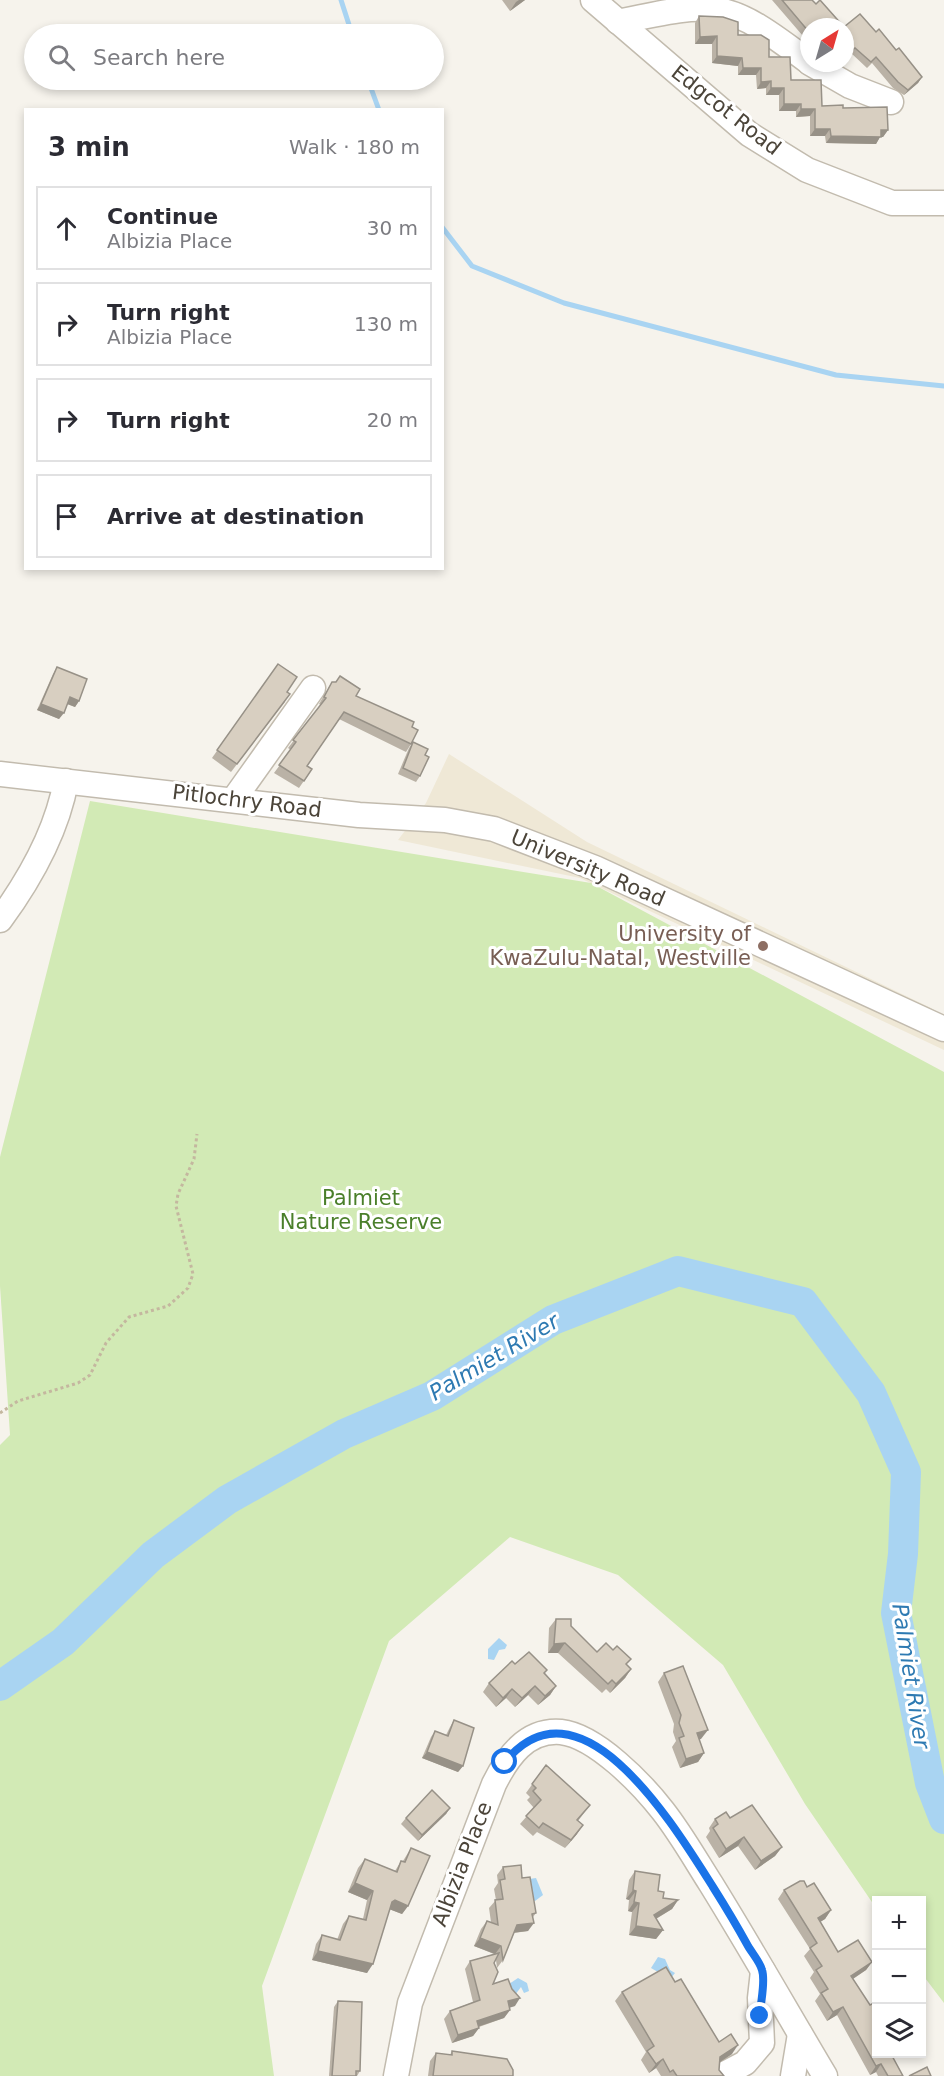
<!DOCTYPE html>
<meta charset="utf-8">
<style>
body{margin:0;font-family:"DejaVu Sans",sans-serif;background:#f2f2f3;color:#2b2b33}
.controls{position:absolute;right:18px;bottom:18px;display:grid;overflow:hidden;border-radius:0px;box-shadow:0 3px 9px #0003}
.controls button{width:54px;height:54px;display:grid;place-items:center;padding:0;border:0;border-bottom:2px solid #e1e1e2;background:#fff;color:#2b2b33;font:30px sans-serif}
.compass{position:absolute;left:800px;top:18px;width:54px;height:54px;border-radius:50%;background:#fff;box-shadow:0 3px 9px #0003;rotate:37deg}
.stop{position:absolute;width:18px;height:18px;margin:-14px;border:4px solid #1a73e8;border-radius:50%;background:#fff}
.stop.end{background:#1a73e8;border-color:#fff;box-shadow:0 2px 6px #0008}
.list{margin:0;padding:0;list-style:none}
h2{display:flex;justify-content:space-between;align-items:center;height:78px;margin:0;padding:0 24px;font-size:26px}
h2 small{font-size:20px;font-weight:400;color:#7c7c81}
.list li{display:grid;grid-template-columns:39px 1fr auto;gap:18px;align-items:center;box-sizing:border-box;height:84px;margin:0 12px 12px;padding:0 12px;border:2px solid #e1e1e2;border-radius:0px}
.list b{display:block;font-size:22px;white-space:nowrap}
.list p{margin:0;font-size:20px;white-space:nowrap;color:#7c7c81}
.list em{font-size:20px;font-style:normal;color:#7c7c81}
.icon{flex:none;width:33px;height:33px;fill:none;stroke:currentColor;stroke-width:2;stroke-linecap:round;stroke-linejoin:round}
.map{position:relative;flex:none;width:944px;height:2076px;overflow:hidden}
.search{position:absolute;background:#fff;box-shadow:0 3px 9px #0003;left:24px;top:24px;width:420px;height:66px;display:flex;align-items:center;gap:15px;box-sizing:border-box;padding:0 21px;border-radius:33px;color:#7c7c81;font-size:22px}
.panel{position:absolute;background:#fff;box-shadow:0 3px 9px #0003;left:24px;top:108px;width:420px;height:462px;border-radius:0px}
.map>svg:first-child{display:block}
</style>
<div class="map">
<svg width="944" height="2076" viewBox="0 0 944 2076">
<rect width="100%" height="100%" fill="#f6f3ec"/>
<polygon fill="#efe8d6" points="449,754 587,842 931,1008 944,1016 944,1050 580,878 398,840 426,803"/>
<polygon fill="#d2eab5" points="90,801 591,883 944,1072 944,2003 922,1974 922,1900 876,1900 876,1908 805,1804 723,1665 618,1575 510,1537 389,1641 262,1986 274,2076 0,2076 0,1445 10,1435 0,1286 0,1157"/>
<g fill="#a9d4f2">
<polygon points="499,1638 507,1645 505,1649 499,1650 494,1660 488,1659 488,1649"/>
<polygon points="536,1878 543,1895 535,1901 531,1900 529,1879"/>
<polygon points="658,1957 665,1959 670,1970 675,1973 670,1979 651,1968"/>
<polygon points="518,1978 527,1983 529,1991 524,1993 521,1987 515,1995 509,1984"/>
</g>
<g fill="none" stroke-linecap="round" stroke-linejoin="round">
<g stroke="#a9d4f2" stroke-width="5">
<polyline points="341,0 352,34"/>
<polyline points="368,80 379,110"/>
<polyline points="442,227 472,266 564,303 836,375 944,386"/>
</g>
<polyline stroke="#a9d4f2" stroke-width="30" points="0,1686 63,1642 153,1555 227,1500 344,1434 432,1396 553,1320 678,1271 803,1302 871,1393 906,1472 903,1554 896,1613 930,1783 944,1819"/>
<g stroke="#c2bbae" stroke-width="27">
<g id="minor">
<polyline points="593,0 749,134 807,170 892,203 944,203"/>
<path d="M618 22C719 0 727 0 809 62"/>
<polyline points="810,63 850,86 891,102"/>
<polyline points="0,774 359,815 445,820 494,829 595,868 944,1029"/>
<polyline points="234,799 313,688"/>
<path d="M0 920C30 879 57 831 66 781"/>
<polyline points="726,2073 745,2063 762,2043 760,1998 763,1971"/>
<path d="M396 2076 410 2003 494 1784C507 1758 526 1729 561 1732 596 1736 642 1784 663 1811 681 1834 695 1859 711 1884 750 1947 787 2012 825 2076"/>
<polyline points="793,2076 800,2034"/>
</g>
</g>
<polyline stroke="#c4b79f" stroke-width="3" stroke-dasharray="3 3" stroke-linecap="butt" points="0,1413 18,1401 78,1383 90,1375 106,1343 129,1317 168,1306 188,1288 193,1274 176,1206 178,1194 194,1159 197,1134"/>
<use href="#minor" stroke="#fff" stroke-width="24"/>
</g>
<g fill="#bab2a6">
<polygon points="502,0 525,0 510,11"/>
<polygon points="772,0 812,0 809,27 809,43"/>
<polygon points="699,16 738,35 769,57 791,80 822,106 843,108 888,130 883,137 880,137 876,144 826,143 825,136 810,136 810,116 796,117 796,111 779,111 779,95 766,95 766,88 757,89 756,75 738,75 738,66 712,63 712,44 695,44 695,23"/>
<polygon points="845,27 876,32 896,50 922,77 918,83 904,95 893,88 872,63 867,68 851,53"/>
<polygon points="278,664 287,692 285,702 231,772 212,758"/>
<polygon points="57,667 79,701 75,707 67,704 59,719 37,710 53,674"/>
<polygon points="332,682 412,727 411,744 406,752 339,719 307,766 312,769 299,788 274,773 291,750 288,748 321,705 319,704"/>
<polygon points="413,742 425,755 420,776 416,782 398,774 409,748"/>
<polygon points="556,1619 571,1626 597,1652 627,1665 631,1669 625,1678 610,1693 606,1689 602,1693 558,1653 548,1653 549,1628"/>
<polygon points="545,1673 556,1686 550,1695 538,1705 528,1695 515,1707 506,1698 496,1707 483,1692 489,1683"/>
<polygon points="664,1673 701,1739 699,1739 704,1753 698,1762 680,1768 672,1747 676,1741 673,1732 674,1724 658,1682"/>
<polygon points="454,1720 463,1766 458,1772 422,1758 431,1737 435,1731 446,1735 450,1727"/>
<polygon points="546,1765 590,1805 578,1821 577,1834 565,1848 537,1832 533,1836 520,1824 534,1808 527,1800 530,1797 526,1793"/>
<polygon points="450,1808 446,1814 418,1841 401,1824 406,1818"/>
<polygon points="730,1818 782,1847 775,1856 755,1870 738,1846 719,1858 706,1837 710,1831 709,1828 715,1819"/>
<polygon points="411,1848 408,1906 402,1914 389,1909 367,1973 312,1960 316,1944 322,1935 337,1940 343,1924 349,1916 363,1919 367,1900 348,1892 358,1868 365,1859 395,1871 401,1861 403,1861"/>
<polygon points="503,1867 522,1878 536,1913 533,1917 528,1931 514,1933 503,1960 497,1968 496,1960 494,1963 493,1984 515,2006 509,2007 510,2010 504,2018 479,2027 479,2028 473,2036 452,2043 444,2019 450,2011 473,2002 465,1969 470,1961 494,1954 474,1946 481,1929 487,1921 491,1922 489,1908 496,1900 494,1889 498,1883 497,1875"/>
<polygon points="635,1871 658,1891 663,1898 678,1900 672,1909 656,1919 663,1930 656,1939 629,1935 632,1912 628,1911 629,1900 626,1899 629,1880"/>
<polygon points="807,1887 831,1910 825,1919 820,1922 838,1952 872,1962 866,1970 853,1979 876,2054 903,2076 878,2076 876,2072 870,2075 837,2015 827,2021 815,2001 820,1994 810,1978 814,1972 804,1956 810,1949 778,1899 784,1890"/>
<polygon points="675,1982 719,2042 732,2054 720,2062 719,2070 724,2076 661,2076 656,2068 649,2073 641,2060 646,2052 615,2001 622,1992"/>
<polygon points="338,2001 360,2071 357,2076 329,2076 334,2007"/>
<polygon points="452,2051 513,2076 428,2076 430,2061 436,2053 450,2055"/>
</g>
<g fill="#979187">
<polygon points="519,0 525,0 510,11 516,2"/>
<polygon points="717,36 712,44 695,44 700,37"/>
<polygon points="855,48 851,53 845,58 845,56"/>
<polygon points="717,56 742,58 738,66 712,63"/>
<polygon points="743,68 761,68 756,75 738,75"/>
<polygon points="922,77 918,83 904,95 908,90"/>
<polygon points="771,81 766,88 757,89 761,82"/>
<polygon points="771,88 784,88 779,95 766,95"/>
<polygon points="784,104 801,104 796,111 779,111"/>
<polygon points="801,109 815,109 810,116 796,117"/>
<polygon points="815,129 830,129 825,136 810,136"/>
<polygon points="881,130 888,130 883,137 880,137 876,144 826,143 831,136"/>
<polygon points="70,697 79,701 75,707 65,703"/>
<polygon points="41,704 64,713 59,719 37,710"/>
<polygon points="565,1643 558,1653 548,1653 554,1644"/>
<polygon points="631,1669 625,1678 610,1693 616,1684"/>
<polygon points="535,1686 528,1695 515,1707 522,1698"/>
<polygon points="556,1686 550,1695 538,1705 545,1696"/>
<polygon points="512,1689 506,1698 496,1707 503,1698"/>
<polygon points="708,1730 701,1739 691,1742 697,1733"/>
<polygon points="427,1752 463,1766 458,1772 422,1758"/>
<polygon points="704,1753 698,1762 680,1768 686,1759"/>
<polygon points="450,1808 446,1814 418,1841 422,1835"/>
<polygon points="583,1825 577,1834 565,1848 571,1840"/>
<polygon points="744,1837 738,1846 719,1858 726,1849"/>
<polygon points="782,1847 775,1856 755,1870 761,1861"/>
<polygon points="355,1883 373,1891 367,1900 348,1892"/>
<polygon points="633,1890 636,1891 629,1900 626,1899"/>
<polygon points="395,1900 408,1906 402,1914 389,1909 392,1902"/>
<polygon points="678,1900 672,1909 647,1924 654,1915"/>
<polygon points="634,1902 639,1903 632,1912 628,1911"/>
<polygon points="831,1910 825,1919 812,1927 818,1918"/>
<polygon points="534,1923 528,1931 511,1933 517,1925"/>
<polygon points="636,1926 663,1930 656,1939 629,1935"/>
<polygon points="480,1938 501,1946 495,1954 474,1946"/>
<polygon points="318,1951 373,1964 367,1973 312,1960"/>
<polygon points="872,1962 866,1970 845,1984 851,1976"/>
<polygon points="520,1998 515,2006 502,2010 508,2001"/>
<polygon points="843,2007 837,2015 827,2021 833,2012"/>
<polygon points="510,2010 504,2018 471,2029 477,2021"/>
<polygon points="479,2028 473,2036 452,2043 458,2035"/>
<polygon points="738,2045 732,2054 714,2066 720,2057"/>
<polygon points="663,2059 656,2068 649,2073 656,2064"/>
<polygon points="881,2064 876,2072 870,2075 876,2066"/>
</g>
<g fill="#d8cfc1" stroke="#979187" stroke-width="1.5">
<polygon points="782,0 812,0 816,4 820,0 844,27 809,27 809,32"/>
<polygon points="860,14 876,32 879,29 896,50 899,48 922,77 908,90 898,82 876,57 871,62 855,48 845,56 845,27 844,27"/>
<polygon points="699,16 723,17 738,22 738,35 761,35 769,40 769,57 790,57 791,80 821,80 822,106 843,105 843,108 887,107 888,130 881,130 881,137 831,136 830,129 815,129 815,109 801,109 801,104 784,104 784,88 771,88 771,81 761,82 761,68 743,68 742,58 717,56 717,36 700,37"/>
<polygon points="278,664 297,677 287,692 290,694 237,764 217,750"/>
<polygon points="57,667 87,679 79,701 70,697 64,713 41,704"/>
<polygon points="340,676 360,689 356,696 414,722 412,727 418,730 411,744 344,712 307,766 312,769 304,781 279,765 296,742 293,740 326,698 324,697 332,682 336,682"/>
<polygon points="413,742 428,749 425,755 429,757 420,776 403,768"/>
<polygon points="556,1619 571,1619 571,1626 597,1652 606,1643 613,1650 617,1646 631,1659 626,1664 631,1669 616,1684 612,1680 608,1684 565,1643 554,1644"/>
<polygon points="529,1652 547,1670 544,1673 556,1686 545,1696 535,1686 522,1698 512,1689 503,1698 489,1683 512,1661 515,1664"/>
<polygon points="683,1666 708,1730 697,1733 704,1753 686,1759 679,1738 684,1736 679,1723 681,1715 664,1673"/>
<polygon points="454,1720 474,1728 463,1766 427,1752 435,1731 448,1736"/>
<polygon points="546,1765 590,1805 577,1820 583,1825 571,1840 543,1823 539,1828 526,1816 541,1800 533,1791 536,1788 532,1784"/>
<polygon points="432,1790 450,1808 422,1835 406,1818"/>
<polygon points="752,1805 782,1847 761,1861 744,1837 726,1849 713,1828 718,1824 715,1819 726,1812 730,1818"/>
<polygon points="411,1848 430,1856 408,1906 395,1900 392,1902 373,1964 318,1951 322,1935 340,1940 349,1916 366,1920 373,1891 355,1883 365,1859 397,1872 401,1861 405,1862"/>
<polygon points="521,1865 522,1878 530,1877 536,1913 532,1914 534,1923 517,1925 503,1960 501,1946 480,1938 487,1921 498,1925 495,1900 503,1899 500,1880 505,1879 503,1867"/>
<polygon points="635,1871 660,1875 658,1891 664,1892 663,1898 678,1900 654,1915 663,1930 636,1926 639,1903 634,1902 636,1891 633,1890"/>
<polygon points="800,1881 804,1881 807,1887 814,1883 831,1910 818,1918 838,1952 858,1940 872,1962 851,1976 870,2005 876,2002 876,2054 891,2054 903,2076 888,2076 881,2064 876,2066 843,2007 833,2012 821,1993 828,1989 816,1970 822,1966 810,1948 817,1943 784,1890"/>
<polygon points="499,1953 494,1963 498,1972 493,1984 508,1979 512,1989 520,1998 508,2001 510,2010 477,2021 479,2028 458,2035 450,2011 480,2000 470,1961"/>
<polygon points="666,1967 675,1982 681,1979 719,2042 731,2034 738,2045 720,2057 719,2070 724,2076 677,2076 673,2070 670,2072 663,2059 656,2064 647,2051 654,2046 622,1992"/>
<polygon points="338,2001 362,2002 360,2071 356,2071 356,2076 332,2076"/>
<polygon points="452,2051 507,2059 513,2070 513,2076 433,2076 436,2053 452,2055"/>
<polygon points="927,2067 931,2076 909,2076"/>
</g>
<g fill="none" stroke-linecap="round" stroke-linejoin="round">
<path stroke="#1a73e8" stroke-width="8" d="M505 1762C581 1669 676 1829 713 1887 725 1906 737 1926 748 1946 752 1953 760 1962 762 1970 766 1982 760 2003 760 2016"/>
</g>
<circle fill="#8d6e63" stroke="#fff" stroke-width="2" cx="763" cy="946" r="6"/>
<g text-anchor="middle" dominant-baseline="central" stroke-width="6" stroke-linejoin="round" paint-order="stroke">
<g font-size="21" fill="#4b4439" stroke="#fff">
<text transform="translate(726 110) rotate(38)">Edgcot Road</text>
<text transform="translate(247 801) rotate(7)">Pitlochry Road</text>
<text transform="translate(588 868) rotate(23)">University Road</text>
<text transform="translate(462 1864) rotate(-69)">Albizia Place</text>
</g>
<g font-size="21" fill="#785e54" stroke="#fff" text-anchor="end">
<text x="751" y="934">University of<tspan x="751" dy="24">KwaZulu-Natal, Westville</tspan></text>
</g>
<g font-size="21" fill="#4a7f2a" stroke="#fff">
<text x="361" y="1198">Palmiet<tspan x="361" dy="24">Nature Reserve</tspan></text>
</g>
<g font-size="22" font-style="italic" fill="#2e7ab2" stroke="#fff">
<text transform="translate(494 1357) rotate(-31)">Palmiet River</text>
<text transform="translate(911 1676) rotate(81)">Palmiet River</text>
</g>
</g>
</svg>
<div class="controls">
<button>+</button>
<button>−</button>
<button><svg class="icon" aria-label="layers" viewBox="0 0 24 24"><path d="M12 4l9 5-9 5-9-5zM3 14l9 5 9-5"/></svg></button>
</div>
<svg class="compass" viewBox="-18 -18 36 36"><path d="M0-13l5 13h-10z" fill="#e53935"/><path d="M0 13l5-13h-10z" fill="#7c7c81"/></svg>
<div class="stop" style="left:505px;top:1762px"></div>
<div class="stop end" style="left:760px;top:2016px"></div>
<div class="search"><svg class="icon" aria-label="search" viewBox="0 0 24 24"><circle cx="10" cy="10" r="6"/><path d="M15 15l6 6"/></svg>Search here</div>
<section class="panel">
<h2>3 min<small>Walk · 180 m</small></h2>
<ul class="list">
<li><svg class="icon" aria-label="ahead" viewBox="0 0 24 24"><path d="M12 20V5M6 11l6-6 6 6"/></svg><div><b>Continue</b><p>Albizia Place</p></div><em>30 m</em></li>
<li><svg class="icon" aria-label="right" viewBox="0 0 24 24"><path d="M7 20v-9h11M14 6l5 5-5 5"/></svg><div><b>Turn right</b><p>Albizia Place</p></div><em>130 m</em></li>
<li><svg class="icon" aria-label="right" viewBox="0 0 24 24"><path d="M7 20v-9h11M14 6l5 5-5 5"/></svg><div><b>Turn right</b></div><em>20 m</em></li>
<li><svg class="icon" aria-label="arrive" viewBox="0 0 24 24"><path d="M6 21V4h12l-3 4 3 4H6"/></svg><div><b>Arrive at destination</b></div></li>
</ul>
</section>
</div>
